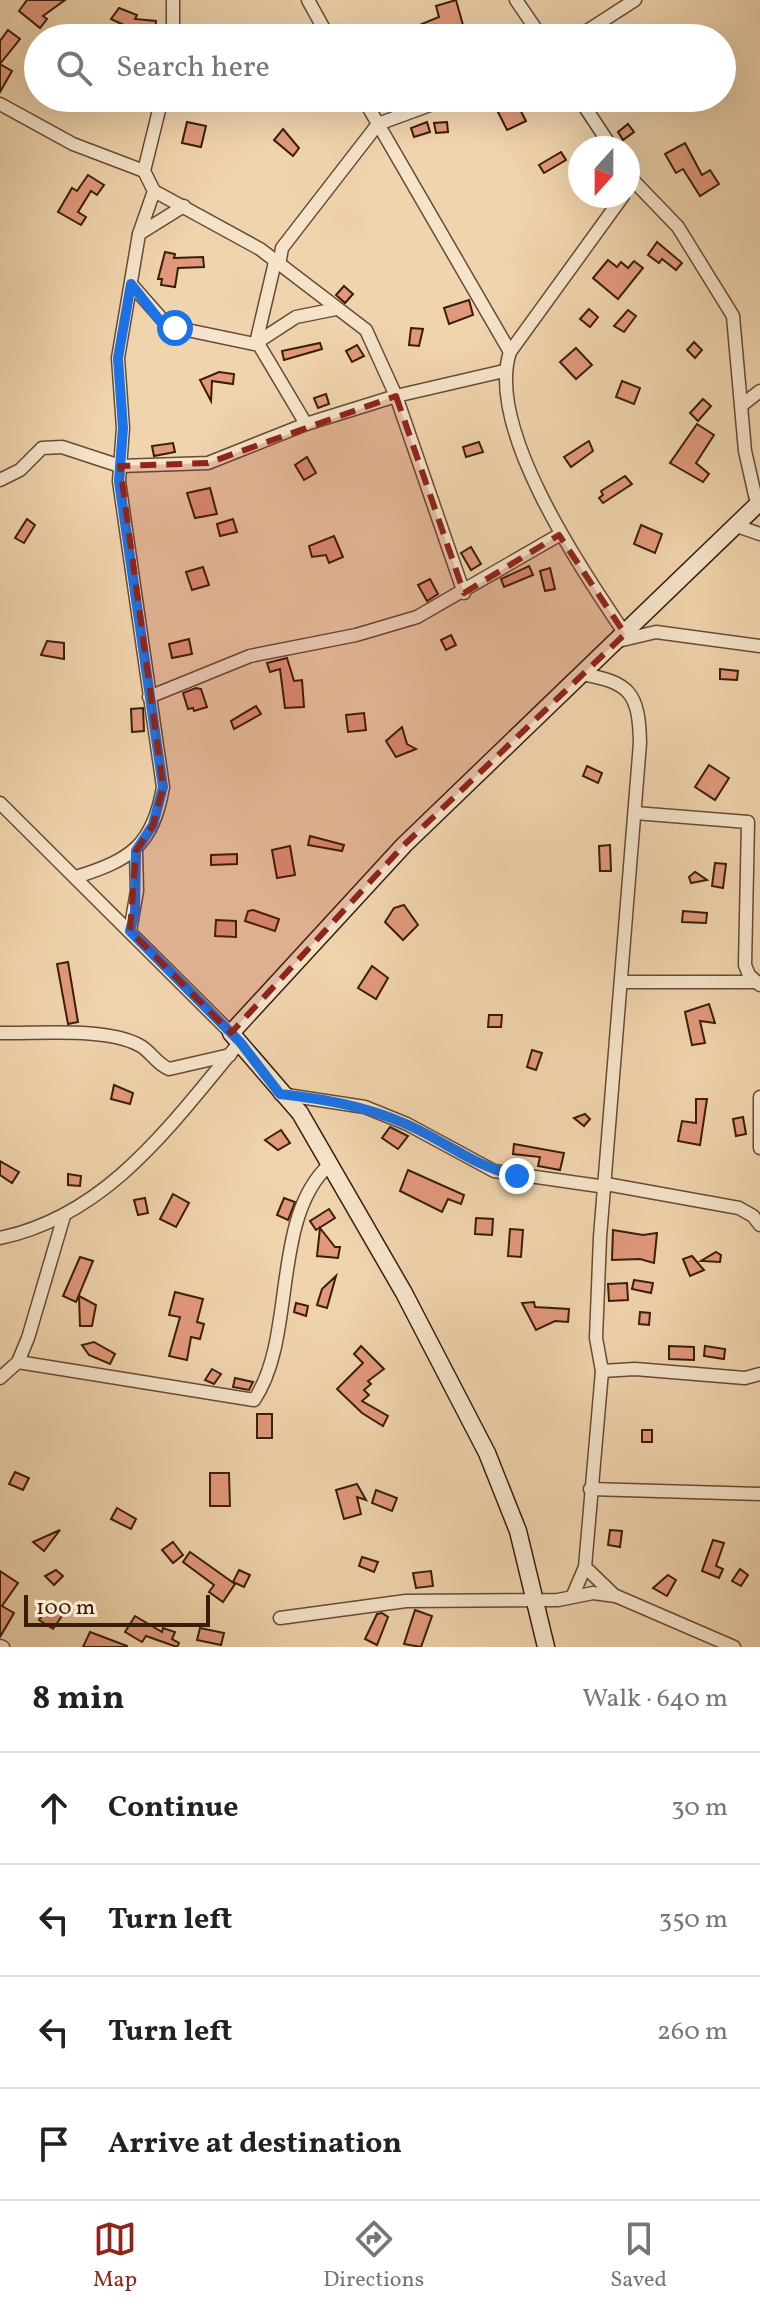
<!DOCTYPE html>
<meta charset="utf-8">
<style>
body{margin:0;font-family:Vollkorn,serif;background:#f6f6f6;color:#222}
.compass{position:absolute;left:568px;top:136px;width:72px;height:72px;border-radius:50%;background:#fff;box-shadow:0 8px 32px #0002;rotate:201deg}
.scale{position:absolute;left:24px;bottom:20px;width:186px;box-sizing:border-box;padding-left:8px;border:4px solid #391d0c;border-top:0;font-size:22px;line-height:28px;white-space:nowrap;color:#391d0c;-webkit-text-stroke:6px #f5e3ca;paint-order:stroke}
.stop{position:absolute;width:24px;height:24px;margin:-18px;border:6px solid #1a73e8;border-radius:50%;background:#fff}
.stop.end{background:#1a73e8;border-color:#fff;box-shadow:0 2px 8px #0008}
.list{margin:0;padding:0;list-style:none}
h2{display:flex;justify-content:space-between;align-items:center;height:104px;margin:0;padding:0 32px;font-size:34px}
h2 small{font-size:26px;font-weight:400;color:#767676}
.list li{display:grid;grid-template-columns:52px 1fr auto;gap:24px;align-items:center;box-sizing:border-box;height:112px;padding:0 32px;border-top:2px solid #e0e0e0}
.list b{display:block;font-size:30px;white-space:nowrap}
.list em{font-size:26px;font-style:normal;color:#767676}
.icon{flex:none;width:44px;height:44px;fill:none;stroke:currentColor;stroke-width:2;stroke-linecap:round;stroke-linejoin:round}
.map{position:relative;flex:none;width:760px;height:1647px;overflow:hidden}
.search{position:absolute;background:#fff;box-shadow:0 8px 32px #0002;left:24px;right:24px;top:24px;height:88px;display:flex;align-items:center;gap:20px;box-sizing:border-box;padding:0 28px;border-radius:44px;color:#767676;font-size:30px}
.sheet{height:552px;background:#fff}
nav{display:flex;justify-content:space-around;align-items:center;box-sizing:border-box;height:112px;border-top:2px solid #e0e0e0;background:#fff;font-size:22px;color:#767676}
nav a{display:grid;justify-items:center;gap:4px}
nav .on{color:#8f2418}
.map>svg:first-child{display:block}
</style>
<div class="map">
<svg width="760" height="1647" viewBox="0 0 760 1647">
<rect width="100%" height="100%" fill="#f0d4ad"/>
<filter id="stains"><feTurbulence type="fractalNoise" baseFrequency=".0025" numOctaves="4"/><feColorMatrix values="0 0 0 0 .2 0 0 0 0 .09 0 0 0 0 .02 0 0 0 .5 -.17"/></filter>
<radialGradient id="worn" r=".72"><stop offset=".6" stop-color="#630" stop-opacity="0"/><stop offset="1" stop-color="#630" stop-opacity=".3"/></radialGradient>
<g fill="#e2997b" stroke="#391d0c" stroke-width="2">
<polygon points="27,0 65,0 43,16 47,19 40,28 19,11"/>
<polygon points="456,0 463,25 429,34 430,38 416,38 412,28 439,17 436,6"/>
<polygon points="119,8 137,15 135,19 156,21 155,35 143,34 111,19"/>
<polygon points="8,30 20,39 0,64 12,71 0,92 0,41"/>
<polygon points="515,100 526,121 507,130 497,110"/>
<polygon points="187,122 206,126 201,147 182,143"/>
<polygon points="427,122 430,132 414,137 411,128"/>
<polygon points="447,122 448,132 436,133 434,123"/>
<polygon points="628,124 634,132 623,140 618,132"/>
<polygon points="283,129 299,148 293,156 274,140"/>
<polygon points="685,143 702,175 710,170 719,184 700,196 683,169 676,173 665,154"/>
<polygon points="561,152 566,160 544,173 539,165"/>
<polygon points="88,175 104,185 97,195 91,191 78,212 86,217 81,225 58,212 72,188 77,191"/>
<polygon points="657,242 682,263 676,270 662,259 659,263 648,255"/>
<polygon points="165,252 175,254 174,258 203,257 204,267 178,268 175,287 161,285 162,279 158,279"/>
<polygon points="608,260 617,267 621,262 628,268 634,261 643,268 618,299 593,278"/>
<polygon points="344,286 353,294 345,303 336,295"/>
<polygon points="469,300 473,315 449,324 444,308"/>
<polygon points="589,309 598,317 590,327 580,319"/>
<polygon points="628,310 636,316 624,332 614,326"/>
<polygon points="411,328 423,329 419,346 409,345"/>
<polygon points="694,342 702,350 695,358 687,350"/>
<polygon points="320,343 322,349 284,360 282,351"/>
<polygon points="357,345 364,356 352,362 346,351"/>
<polygon points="576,348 592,365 576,379 560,362"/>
<polygon points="219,372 234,374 233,384 212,381 211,401 200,380"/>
<polygon points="622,381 640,388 634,404 616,397"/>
<polygon points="326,394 329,404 318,408 314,398"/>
<polygon points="703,399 711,406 698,421 690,413"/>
<polygon points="697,424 714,435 696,463 709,474 703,482 670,463"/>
<polygon points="589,441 593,451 571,467 564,457"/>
<polygon points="479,442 483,452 466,457 463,447"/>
<polygon points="173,443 175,452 154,456 152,446"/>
<polygon points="307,457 316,473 304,480 295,465"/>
<polygon points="625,476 632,484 603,503 599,498 603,495 601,491"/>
<polygon points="210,488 217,514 195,518 187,493"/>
<polygon points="27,519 35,525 24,543 15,538"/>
<polygon points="233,519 237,532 220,536 217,524"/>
<polygon points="641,525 662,534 655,553 634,544"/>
<polygon points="334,536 343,557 329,563 326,555 312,557 309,546"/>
<polygon points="471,547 481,564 471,570 461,553"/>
<polygon points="529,566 533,575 504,587 501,579"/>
<polygon points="203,567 209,585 192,590 186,572"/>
<polygon points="550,568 555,589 545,591 540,571"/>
<polygon points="430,579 438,594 427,601 418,585"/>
<polygon points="451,635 456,645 446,650 441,640"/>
<polygon points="189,639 192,654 172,658 169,644"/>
<polygon points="47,641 64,643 64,659 41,655"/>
<polygon points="287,658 294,681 302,680 304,707 285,708 280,669 270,672 267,663"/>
<polygon points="720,669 738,671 737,680 720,679"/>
<polygon points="196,688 201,689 207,707 194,711 193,708 188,709 183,693"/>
<polygon points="256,706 261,714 234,729 231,721"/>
<polygon points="143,708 144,731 132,732 131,709"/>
<polygon points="364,713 366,730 348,732 346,715"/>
<polygon points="402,727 407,744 416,749 396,757 386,741"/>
<polygon points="709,765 729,778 715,800 695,787"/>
<polygon points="587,766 602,773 598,783 583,776"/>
<polygon points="310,836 344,845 342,851 308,845"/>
<polygon points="610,845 611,871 600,871 599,846"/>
<polygon points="290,846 295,875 277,878 272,850"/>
<polygon points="237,854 237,864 211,865 211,855"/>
<polygon points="715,863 726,864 723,888 712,886"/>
<polygon points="695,872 697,873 707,880 691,883 689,877"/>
<polygon points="404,905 418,925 403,940 385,922 394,908"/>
<polygon points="253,910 279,919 275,931 245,921 248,911"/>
<polygon points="683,911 707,913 706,923 682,922"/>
<polygon points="216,920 236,921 236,937 215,936"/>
<polygon points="68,962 78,1022 68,1024 57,964"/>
<polygon points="372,966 388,978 376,999 358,988"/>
<polygon points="709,1004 715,1023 700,1021 705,1043 692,1045 685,1012"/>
<polygon points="489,1015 502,1015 501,1027 488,1027"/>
<polygon points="532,1050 542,1053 536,1070 527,1067"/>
<polygon points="114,1085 133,1093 130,1104 111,1099"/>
<polygon points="696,1099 707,1099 700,1145 678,1141 682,1121 696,1123"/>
<polygon points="585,1114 590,1119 584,1126 574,1118"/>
<polygon points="743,1117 746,1134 736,1136 733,1119"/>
<polygon points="390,1127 408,1136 398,1149 382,1138"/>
<polygon points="281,1130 290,1143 278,1150 265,1140"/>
<polygon points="514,1144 564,1153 560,1170 538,1166 540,1157 513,1154"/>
<polygon points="0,1161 19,1172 12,1183 0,1175"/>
<polygon points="408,1170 464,1195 461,1204 448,1199 442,1212 400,1191"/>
<polygon points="68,1174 81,1176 80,1186 68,1185"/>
<polygon points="173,1194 189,1203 176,1227 160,1219"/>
<polygon points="145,1198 148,1213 138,1215 134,1200"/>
<polygon points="284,1198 295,1202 288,1220 277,1215"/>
<polygon points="329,1209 335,1218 316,1230 310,1221"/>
<polygon points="476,1218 493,1219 492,1235 475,1234"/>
<polygon points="320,1228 335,1247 340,1247 338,1258 317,1256"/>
<polygon points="510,1229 523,1230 521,1257 508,1256"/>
<polygon points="613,1230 643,1235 657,1233 654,1263 640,1259 612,1260"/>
<polygon points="716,1252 721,1255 720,1262 701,1261"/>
<polygon points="692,1256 704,1270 690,1276 683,1259"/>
<polygon points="80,1257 93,1261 76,1302 63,1296"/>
<polygon points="336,1276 327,1308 317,1305 322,1289"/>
<polygon points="634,1280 653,1283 651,1293 632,1289"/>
<polygon points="627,1283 628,1300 609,1301 608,1284"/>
<polygon points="175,1292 203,1299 197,1322 204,1324 200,1339 191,1337 187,1360 169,1356 180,1317 169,1315"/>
<polygon points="79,1296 96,1305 92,1326 80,1326"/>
<polygon points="534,1302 535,1307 569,1309 568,1322 555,1321 536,1330 522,1303"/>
<polygon points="296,1303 308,1306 306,1316 294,1312"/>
<polygon points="640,1312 650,1313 649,1325 639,1324"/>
<polygon points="94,1342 115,1354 110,1364 89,1355 82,1345"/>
<polygon points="361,1346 384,1369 368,1381 371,1384 364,1390 369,1395 362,1401 388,1416 383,1426 362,1413 337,1389 363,1363 354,1354"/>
<polygon points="669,1346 694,1347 694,1360 669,1359"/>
<polygon points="705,1346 725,1349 724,1359 704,1356"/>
<polygon points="212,1369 221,1374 214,1384 205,1380"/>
<polygon points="235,1378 253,1382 249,1390 233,1387"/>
<rect x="257" y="1414" width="15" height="24"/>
<rect x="642" y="1430" width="10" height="12"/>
<polygon points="15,1472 29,1478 23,1490 9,1484"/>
<polygon points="210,1473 229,1473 230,1506 210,1506"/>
<polygon points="357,1484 366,1500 357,1497 361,1514 344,1519 336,1490"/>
<polygon points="376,1490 397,1498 392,1511 372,1503"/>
<polygon points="117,1508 136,1519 131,1529 111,1519"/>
<polygon points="60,1530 44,1551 33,1542"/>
<polygon points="610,1530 622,1531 620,1547 608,1545"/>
<polygon points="713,1540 724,1543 716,1566 723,1569 719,1578 702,1571"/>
<polygon points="173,1542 183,1555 173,1563 162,1550"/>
<polygon points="190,1552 235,1584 223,1602 209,1592 214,1585 183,1562"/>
<polygon points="362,1557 378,1562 374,1572 359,1566"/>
<polygon points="740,1569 748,1575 741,1586 732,1581"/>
<polygon points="56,1570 63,1576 54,1585 45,1576"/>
<polygon points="239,1570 250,1575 244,1587 233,1582"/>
<polygon points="0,1571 18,1583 2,1606 14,1613 0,1637"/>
<polygon points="431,1571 433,1586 416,1588 413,1573"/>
<polygon points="668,1575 676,1580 667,1596 653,1588"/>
<polygon points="49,1603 64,1613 53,1629 39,1620"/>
<polygon points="415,1610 432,1616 421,1647 404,1644"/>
<polygon points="382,1613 388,1617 377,1645 365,1639 377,1614"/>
<polygon points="135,1616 162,1632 163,1628 175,1632 172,1639 179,1643 177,1647 146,1636 142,1642 125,1632"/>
<polygon points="200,1628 224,1633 221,1645 197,1640"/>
<polygon points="90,1632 127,1646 127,1647 83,1647"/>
</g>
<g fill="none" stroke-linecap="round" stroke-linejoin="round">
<g stroke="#674b34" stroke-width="15">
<g id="street">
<polyline points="173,0 173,38"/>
<polyline points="308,0 329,38"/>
<polyline points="516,0 542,38"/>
<polyline points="576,38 635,0"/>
<polyline points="162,98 144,171 154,191 260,249 366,330 396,396 464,593"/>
<polyline points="363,98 510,352"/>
<polyline points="579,98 612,148"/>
<polyline points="0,104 73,144 144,171"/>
<polyline points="628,175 678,227 733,316 745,451 757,504"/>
<path d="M623 196 510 352C485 429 583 571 625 634"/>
<polyline points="139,234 184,206"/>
<polyline points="279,265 282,248 378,124 449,98"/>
<polyline points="131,284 168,326 259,345 306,424"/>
<polyline points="256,343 296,317 336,309"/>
<polyline points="256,343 275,262"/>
<polyline points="742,405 760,391"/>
<polyline points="0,480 20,470 42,448 62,447 120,466 208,463 306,424 396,396 504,371"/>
<polyline points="734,525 760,534"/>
<polyline points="618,641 656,632 760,646"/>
<polyline points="149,697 250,656 356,635 417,617 559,535"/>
<polyline points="0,803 231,1033"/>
<polyline points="635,813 748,822 745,965 749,975 760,985"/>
<path d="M76 877C130 860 153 846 163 787L119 481 123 428 118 358 139 234 154 191"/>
<polyline points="130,931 137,891 136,851"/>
<polyline points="622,982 757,982"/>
<path d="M0 1033C39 1034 105 1027 139 1045 151 1051 156 1064 169 1069L230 1055"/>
<polyline points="280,1094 365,1107 407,1124 494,1171 606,1187"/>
<polyline points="760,1097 760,1148"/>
<polyline points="606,1184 739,1208 753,1216 760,1225"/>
<path d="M0 1238C109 1215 172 1123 240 1042"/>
<path d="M18 1362 254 1400C297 1337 270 1218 330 1164"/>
<polyline points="602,1371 635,1369 745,1378 760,1374"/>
<polyline points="0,1378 18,1362 28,1338 64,1216"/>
<polyline points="590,1489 760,1494"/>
<polyline points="585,1567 615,1596"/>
<path d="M573 1595 585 1567 602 1371 596 1338 600 1237 640 743C639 693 630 682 581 674"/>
<polyline points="280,1618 406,1601 558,1600 593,1593 616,1596 734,1647"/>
<polyline points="0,1646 3,1647"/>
</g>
</g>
<g stroke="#391d0c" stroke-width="19">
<polyline id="secondary" points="546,1647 518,1531 487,1453 404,1293 300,1113 231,1033 404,845 760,502"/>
</g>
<use href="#street" stroke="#f5e3ca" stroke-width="12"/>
<use href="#secondary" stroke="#f5e3ca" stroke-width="16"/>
</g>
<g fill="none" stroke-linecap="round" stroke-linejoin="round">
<path stroke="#1a73e8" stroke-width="10" d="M175 328 161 322 131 284 118 358 123 428 119 481 163 787 153 825 136 851 135 912 130 931 240 1042 280 1094C324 1099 365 1106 406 1124 445 1141 475 1167 517 1176"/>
</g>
<path fill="#8f2418" fill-opacity="0.2" stroke="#8f2418" stroke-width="6" stroke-dasharray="16 10" stroke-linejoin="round" d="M396 396 464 593 559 535 625 634 404 845 231 1033 130 931 136 851 153 825 163 787 120 466 208 463Z"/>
<rect width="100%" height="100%" filter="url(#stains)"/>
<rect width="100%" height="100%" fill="url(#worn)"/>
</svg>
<svg class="compass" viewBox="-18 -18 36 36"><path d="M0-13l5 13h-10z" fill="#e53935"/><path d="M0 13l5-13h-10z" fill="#767676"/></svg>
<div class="scale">100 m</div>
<div class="stop" style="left:175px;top:328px"></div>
<div class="stop end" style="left:517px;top:1176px"></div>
<div class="search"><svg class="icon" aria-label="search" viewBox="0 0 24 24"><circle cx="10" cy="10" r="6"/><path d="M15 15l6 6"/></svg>Search here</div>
</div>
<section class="sheet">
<h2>8 min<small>Walk · 640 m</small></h2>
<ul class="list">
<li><svg class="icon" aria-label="ahead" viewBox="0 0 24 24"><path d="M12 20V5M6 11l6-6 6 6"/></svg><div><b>Continue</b></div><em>30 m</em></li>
<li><svg class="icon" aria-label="left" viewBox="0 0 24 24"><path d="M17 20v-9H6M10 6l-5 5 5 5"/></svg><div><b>Turn left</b></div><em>350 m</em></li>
<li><svg class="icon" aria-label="left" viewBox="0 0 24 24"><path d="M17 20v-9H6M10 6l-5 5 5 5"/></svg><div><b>Turn left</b></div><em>260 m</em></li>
<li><svg class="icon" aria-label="arrive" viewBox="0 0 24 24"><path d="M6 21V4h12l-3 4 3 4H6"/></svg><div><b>Arrive at destination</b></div></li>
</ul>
</section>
<nav>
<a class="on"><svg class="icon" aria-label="map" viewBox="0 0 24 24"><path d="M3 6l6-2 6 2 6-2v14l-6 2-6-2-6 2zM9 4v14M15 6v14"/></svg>Map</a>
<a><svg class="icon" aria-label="directions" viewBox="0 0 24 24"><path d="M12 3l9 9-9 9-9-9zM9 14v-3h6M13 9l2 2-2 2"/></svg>Directions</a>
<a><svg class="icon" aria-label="saved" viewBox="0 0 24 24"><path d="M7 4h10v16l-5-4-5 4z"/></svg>Saved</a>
</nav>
